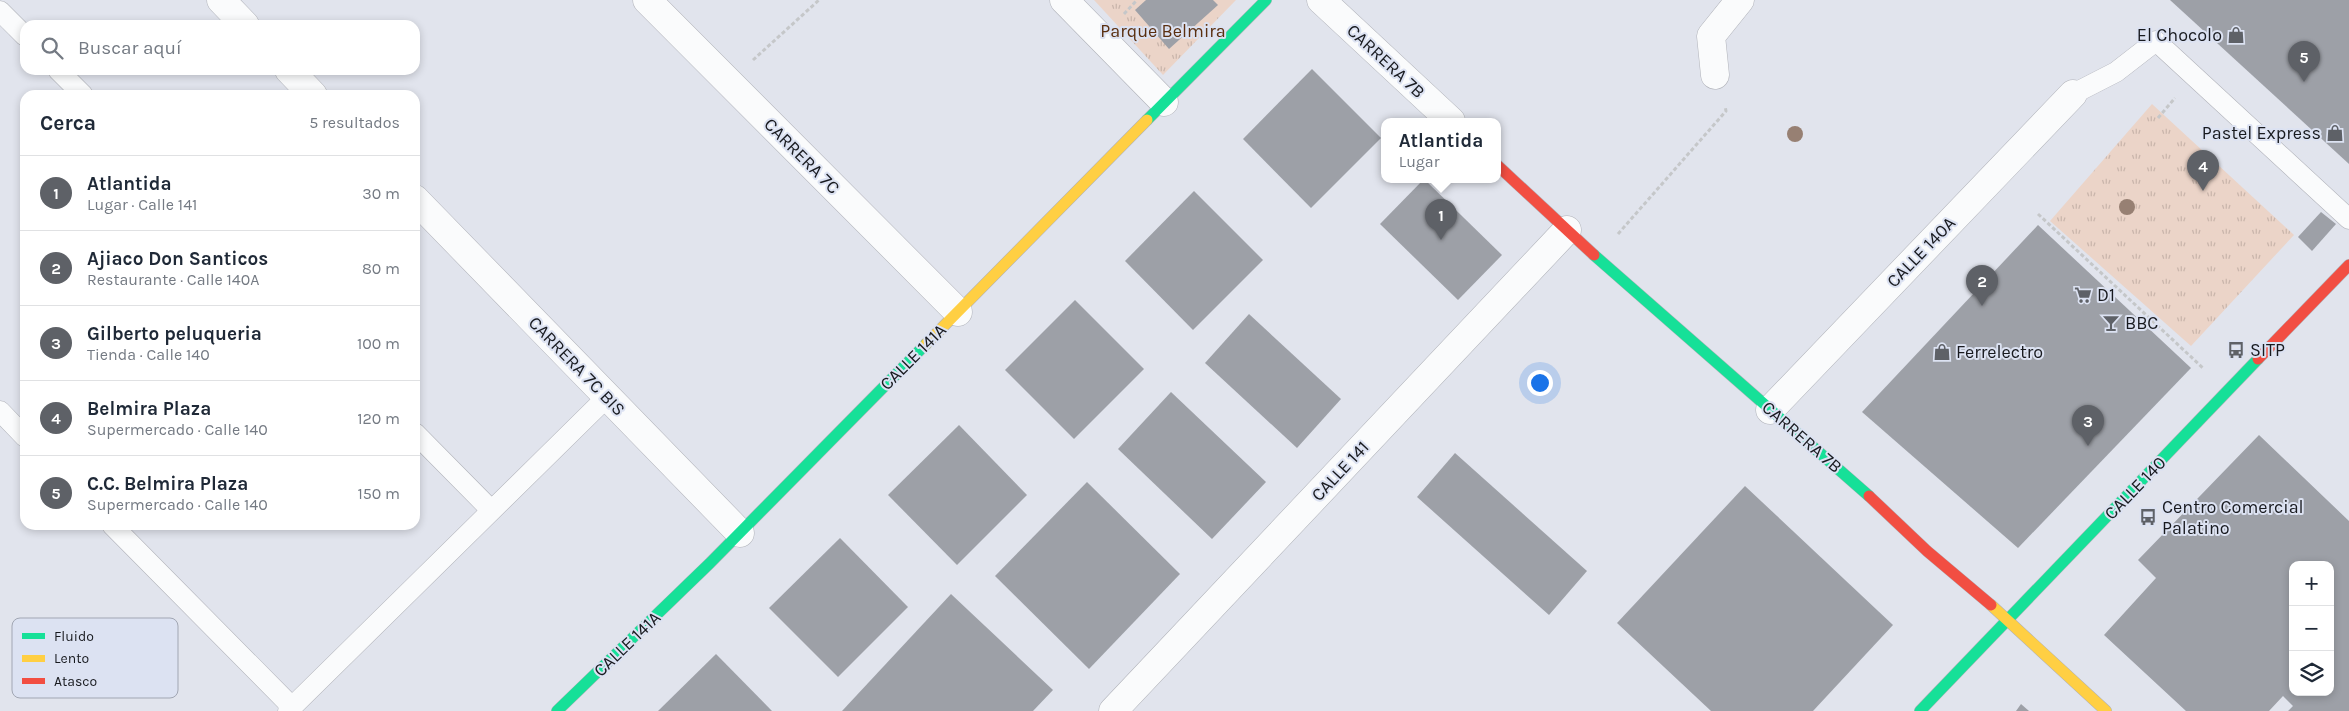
<!DOCTYPE html>
<html lang="es">
<meta charset="utf-8">
<style>
body{margin:0;font-family:Karla,sans-serif;background:#f6f6f7;color:#1f2937}
.controls{position:absolute;right:15px;bottom:15px;display:grid;overflow:hidden;border-radius:10px;box-shadow:0 2px 8px #0003}
.controls button{width:45px;height:45px;display:grid;place-items:center;padding:0;border:0;border-bottom:1px solid #e0e1e3;background:#fff;color:#1f2937;font:25px sans-serif}
.you{position:absolute;left:1539px;top:382px;width:18px;height:18px;margin:-12px;border:4px solid #fff;border-radius:50%;background:#1a73e8;box-shadow:0 0 0 8px #1a73e833}
.badge{display:grid;place-items:center;width:32px;height:32px;border-radius:50%;background:#5e6167;color:#fff;font-size:16px;font-weight:700}
.pin{position:absolute;translate:-50% -41px;filter:drop-shadow(0 1px 2px #0008)}
.pin::after{content:'';position:absolute;top:26px;width:18px;height:15px;background:inherit;clip-path:polygon(0 0,100% 0,50% 100%)}
.popup{position:absolute;left:1381px;top:118px;width:120px;height:65px;box-sizing:border-box;display:grid;place-content:center;border-radius:10px;background:#fff;filter:drop-shadow(0 1px 4px #0005);font-size:16px;white-space:nowrap;color:#747a83}
.popup b{font-size:19px;color:#1f2937}
.popup::after{content:'';position:absolute;left:50%;top:100%;margin-left:-10px;border:10px solid transparent;border-top-color:#fff}
.list{margin:0;padding:0;list-style:none}
h2{display:flex;justify-content:space-between;align-items:center;height:65px;margin:0;padding:0 20px;font-size:21px}
h2 small{font-size:16px;font-weight:400;color:#747a83}
.list li{display:grid;grid-template-columns:32px 1fr auto;gap:15px;align-items:center;box-sizing:border-box;height:75px;padding:0 20px;border-top:1px solid #e0e1e3}
.list b{display:block;font-size:19px;white-space:nowrap}
.list p{margin:0;font-size:16px;white-space:nowrap;color:#747a83}
.list em{font-size:16px;font-style:normal;color:#747a83}
.icon{flex:none;width:28px;height:28px;fill:none;stroke:currentColor;stroke-width:2;stroke-linecap:round;stroke-linejoin:round}
.map{position:relative;flex:none;width:2349px;height:711px;overflow:hidden}
.search{position:absolute;background:#fff;box-shadow:0 2px 8px #0003;left:20px;top:20px;width:400px;height:55px;display:flex;align-items:center;gap:12px;box-sizing:border-box;padding:0 18px;border-radius:15px;color:#747a83;font-size:19px}
.panel{position:absolute;background:#fff;box-shadow:0 2px 8px #0003;left:20px;top:90px;width:400px;height:440px;border-radius:15px}
.map>svg:first-child{display:block}
</style>
<div class="map">
<svg width="2349" height="711" viewBox="0 0 2349 711">
<defs>
<pattern id="grass-tufts" width="24" height="20" patternUnits="userSpaceOnUse" patternTransform="scale(1.25)"><rect width="24" height="20" fill="#ebd4c8"/><path d="M3 7l-1-3M5 7V3M7 7l1-3M15 17l-1-3M17 17v-4M19 17l1-3" fill="none" stroke="#c9b5ab"/></pattern>
</defs>
<rect width="100%" height="100%" fill="#e1e4ed"/>
<g fill="url(#grass-tufts)">
<polygon points="1094,0 1236,0 1163,75"/>
<polygon points="2152,104 2294,235 2191,346 2050,221"/>
</g>
<g fill="#9da0a7" fill-rule="evenodd">
<polygon points="1146,0 1213,0 1218,5 1169,49 1135,10"/>
<polygon points="2170,0 2349,0 2349,164"/>
<polygon points="1312,69 1381,138 1311,208 1243,139"/>
<polygon points="1424,179 1502,255 1458,300 1380,224"/>
<polygon points="1194,191 1263,260 1193,330 1125,261"/>
<polygon points="2321,212 2336,224 2312,251 2298,237"/>
<polygon points="2038,225 2191,368 2018,548 1862,412"/>
<polygon points="1075,300 1144,369 1074,439 1005,370"/>
<polygon points="1249,314 1341,399 1297,448 1205,363"/>
<polygon points="1171,392 1266,482 1212,539 1118,449"/>
<polygon points="959,425 1027,495 957,565 888,495"/>
<path d="M2259 435 2349 521V711H2288L2293 706 2283 696 2269 711H2186L2104 635 2156 578 2138 560ZM2293 565H2330V692H2293Z"/>
<polygon points="1455,453 1587,571 1549,615 1417,497"/>
<polygon points="1087,482 1180,574 1089,669 995,576"/>
<polygon points="1745,486 1893,625 1813,711 1711,711 1617,623"/>
<polygon points="840,538 908,607 838,677 769,608"/>
<polygon points="951,594 1053,690 1033,711 842,711"/>
<polygon points="716,654 772,711 658,711"/>
<polygon points="2021,704 2029,711 2016,711"/>
</g>
<g fill="none" stroke-linecap="round" stroke-linejoin="round">
<g stroke="#b0b2b9" stroke-width="21">
<g id="lane">
<polyline points="0,11 25,36"/>
<polyline points="58,70 83,95"/>
<polyline points="2073,94 2116,72 2156,41 2349,219"/>
<polyline points="0,411 25,437"/>
<polyline points="415,433 491,510"/>
<polyline points="112,525 292,707"/>
<polyline points="288,711 607,397"/>
</g>
</g>
<g stroke="#b0b2b9" stroke-width="29">
<g id="street">
<polyline points="221,0 245,25"/>
<polyline points="647,0 958,312"/>
<polyline points="1064,0 1164,102"/>
<polyline points="1321,0 1451,121"/>
<polyline points="289,70 313,95"/>
<polyline points="1715,75 1711,36 1740,0"/>
<polyline points="415,199 740,533"/>
<polyline points="1770,410 2073,94"/>
<polyline points="1113,711 1567,230"/>
</g>
</g>
<g stroke="#b0b2b9" stroke-width="12">
<g id="fast">
<polyline points="1147,120 1266,0"/>
<polyline points="1594,255 1869,496"/>
<polyline points="557,711 710,563 926,344"/>
<polyline points="1920,711 2258,359"/>
</g>
</g>
<g stroke="#b0b2b9" stroke-width="12">
<g id="slow">
<polyline points="926,344 1147,120"/>
<polyline points="1991,605 2106,711"/>
</g>
</g>
<g stroke="#b0b2b9" stroke-width="12">
<g id="jam">
<polyline points="1497,165 1594,255"/>
<polyline points="2258,359 2349,265"/>
<polyline points="1869,496 1927,551 1991,605"/>
</g>
</g>
<g stroke="#c5c7c9" stroke-width="3" stroke-dasharray="4 2.5" stroke-linecap="butt">
<polyline points="1124,14 1137,0"/>
<polyline points="753,60 819,0"/>
<polyline points="2158,118 2175,98"/>
<polyline points="2038,214 2204,369"/>
<polyline points="1618,234 1726,111 1725,106"/>
</g>
<use href="#lane" stroke="#fafbfc" stroke-width="20"/>
<use href="#street" stroke="#fafbfc" stroke-width="28"/>
<use href="#fast" stroke="#16e098" stroke-width="11"/>
<use href="#slow" stroke="#ffcf43" stroke-width="11"/>
<use href="#jam" stroke="#f24e42" stroke-width="11"/>
</g>
<g fill="#978073">
<circle cx="1795" cy="134" r="8"/>
<circle cx="2127" cy="207" r="8"/>
</g>
<defs>
<g id="shop-bare" transform="scale(1.35)"><path d="M-5-2.5h2.3a2.7 3.5 0 0 1 5.4 0H5L5.5 6h-11ZM-1.5-2.5h3a1.5 2.3 0 0 0-3 0Z" fill="#5e6167" stroke="#dce2f2" stroke-width="2.5" paint-order="stroke"/></g>
<g id="supermarket-bare" transform="scale(1.35)"><path d="M-6-5.5h2.5l.6 2H6L4.5 2H-2.5L-4.4-4H-6ZM-1.5 3.2a1.3 1.3 0 1 0 .1 0ZM3 3.2a1.3 1.3 0 1 0 .1 0Z" fill="#5e6167" stroke="#dce2f2" stroke-width="2.5" paint-order="stroke"/></g>
<g id="bar-bare" transform="scale(1.35)"><path d="M-6-5H6L.8 .8V4.5H3.5V6h-7V4.5H-.8V.8Z" fill="#5e6167" stroke="#dce2f2" stroke-width="2.5" paint-order="stroke"/></g>
<g id="bus-bare" transform="scale(1.35)"><path d="M-5-6H5V4H4V6H2V4H-2V6H-4V4H-5ZM-3.5-4V0h7V-4ZM-3.5 1.2v1.5H-2V1.2ZM2 1.2v1.5H3.5V1.2Z" fill="#5e6167" stroke="#dce2f2" stroke-width="2.5" paint-order="stroke"/></g>
</defs>
<g fill-rule="evenodd">
<use href="#shop-bare" x="2236" y="35"/>
<use href="#shop-bare" x="2335" y="133"/>
<use href="#supermarket-bare" x="2083" y="295"/>
<use href="#bar-bare" x="2111" y="323"/>
<use href="#bus-bare" x="2236" y="350"/>
<use href="#shop-bare" x="1942" y="352"/>
<use href="#bus-bare" x="2148" y="517"/>
</g>
<g text-anchor="middle" dominant-baseline="central" stroke-width="4" stroke-linejoin="round" paint-order="stroke">
<g font-size="18" fill="#5a2f10" stroke="#dce2f2">
<text x="1163" y="31">Parque Belmira</text>
</g>
<g font-size="18" fill="#181a1f" stroke="#dce2f2" text-anchor="start">
<text x="2222" y="35" text-anchor="end">El Chocolo</text>
<text x="2321" y="133" text-anchor="end">Pastel Express</text>
<text x="2097" y="295">D1</text>
<text x="2125" y="323">BBC</text>
<text x="2250" y="350">SITP</text>
<text x="1956" y="352">Ferrelectro</text>
<text x="2162" y="507">Centro Comercial<tspan x="2162" dy="21">Palatino</tspan></text>
</g>
<g font-size="18" fill="#181a1f" stroke="#dce2f2">
<text transform="translate(1386 61) rotate(43)">CARRERA 7B</text>
<text transform="translate(802 156) rotate(45)">CARRERA 7C</text>
<text transform="translate(1921 252) rotate(-46)">CALLE 140A</text>
<text transform="translate(913 357) rotate(-45)">CALLE 141A</text>
<text transform="translate(577 366) rotate(46)">CARRERA 7C BIS</text>
<text transform="translate(1802 437) rotate(41)">CARRERA 7B</text>
<text transform="translate(1340 471) rotate(-47)">CALLE 141</text>
<text transform="translate(2135 488) rotate(-46)">CALLE 140</text>
<text transform="translate(627 644) rotate(-44)">CALLE 141A</text>
</g>
</g>
<rect x="12" y="618" width="166" height="80" rx="8" fill="#dce2f2" stroke="#a1a6b3" stroke-width="1"/>
<rect x="22" y="633" width="23" height="6" fill="#16e098"/>
<rect x="22" y="655" width="23" height="7" fill="#ffcf43"/>
<rect x="22" y="678" width="23" height="6" fill="#f24e42"/>
<g font-size="14" fill="#181a1f">
<text x="54" y="641">Fluido</text>
<text x="54" y="663">Lento</text>
<text x="54" y="686">Atasco</text>
</g>
</svg>
<div class="controls">
<button>+</button>
<button>−</button>
<button><svg class="icon" aria-label="layers" viewBox="0 0 24 24"><path d="M12 4l9 5-9 5-9-5zM3 14l9 5 9-5"/></svg></button>
</div>
<div class="you"></div>
<div class="pin badge" style="left:1441px;top:240px">1</div>
<div class="popup"><b>Atlantida</b>Lugar</div>
<div class="pin badge" style="left:1982px;top:306px">2</div>
<div class="pin badge" style="left:2088px;top:446px">3</div>
<div class="pin badge" style="left:2203px;top:191px">4</div>
<div class="pin badge" style="left:2304px;top:82px">5</div>
<div class="search"><svg class="icon" aria-label="search" viewBox="0 0 24 24"><circle cx="10" cy="10" r="6"/><path d="M15 15l6 6"/></svg>Buscar aquí</div>
<section class="panel">
<h2>Cerca<small>5 resultados</small></h2>
<ul class="list">
<li><span class="badge">1</span><div><b>Atlantida</b><p>Lugar · Calle 141</p></div><em>30 m</em></li>
<li><span class="badge">2</span><div><b>Ajiaco Don Santicos</b><p>Restaurante · Calle 140A</p></div><em>80 m</em></li>
<li><span class="badge">3</span><div><b>Gilberto peluqueria</b><p>Tienda · Calle 140</p></div><em>100 m</em></li>
<li><span class="badge">4</span><div><b>Belmira Plaza</b><p>Supermercado · Calle 140</p></div><em>120 m</em></li>
<li><span class="badge">5</span><div><b>C.C. Belmira Plaza</b><p>Supermercado · Calle 140</p></div><em>150 m</em></li>
</ul>
</section>
</div>
